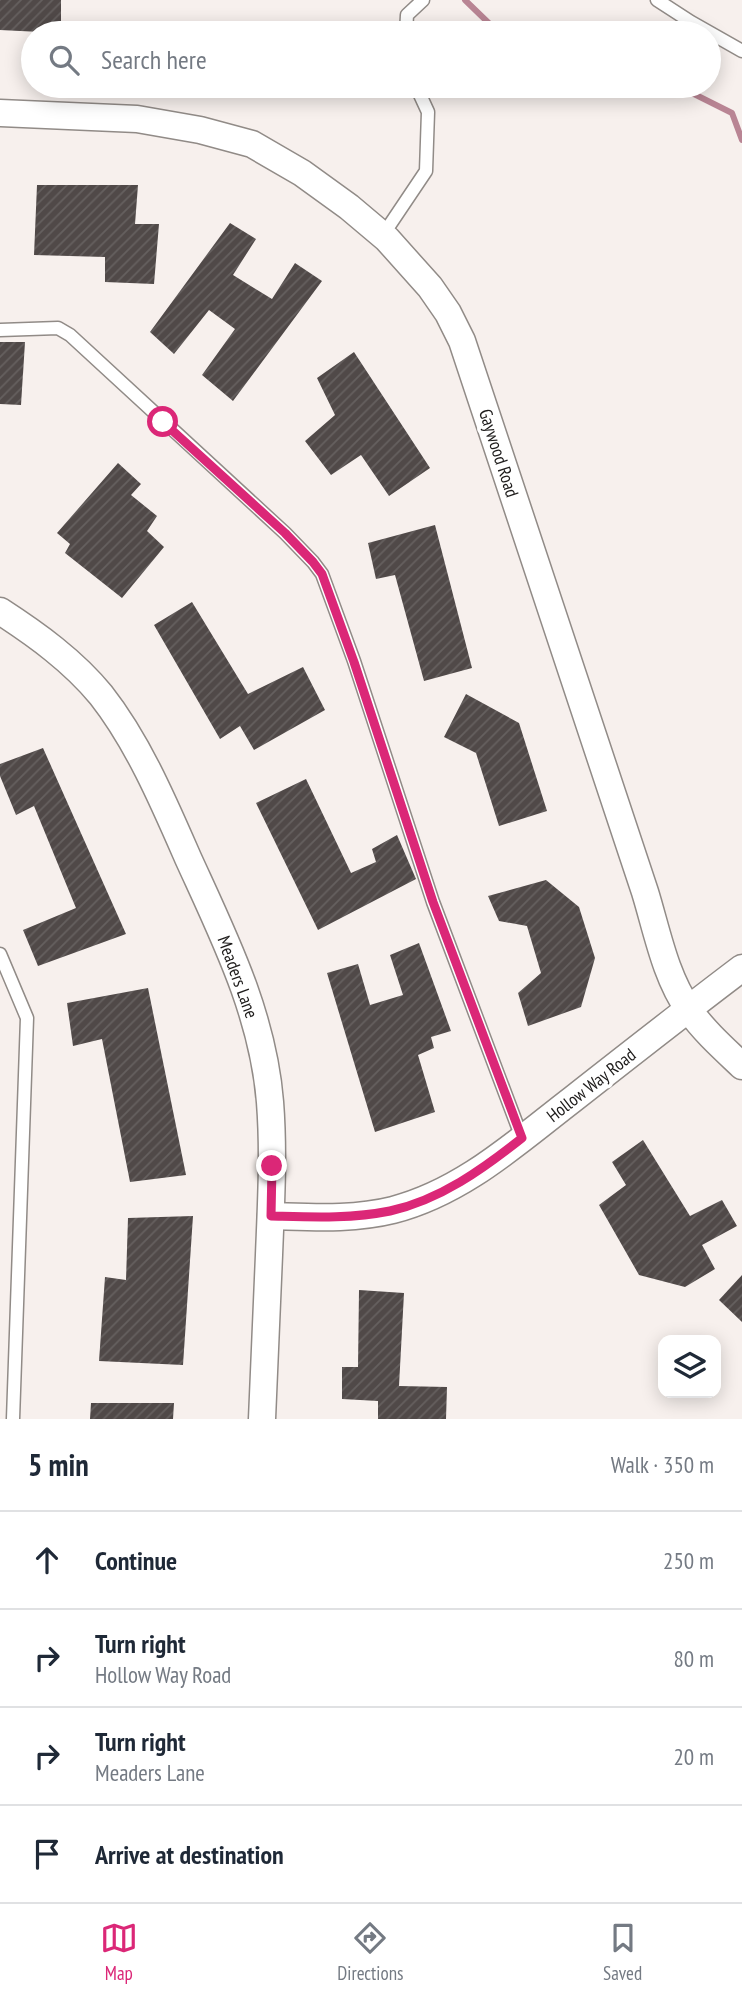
<!DOCTYPE html>
<meta charset="utf-8">
<style>
body{margin:0;font-family:"PT Sans Narrow",sans-serif;background:#f6f6f7;color:#1f2937}
.controls{position:absolute;right:21px;bottom:21px;display:grid;overflow:hidden;border-radius:14px;box-shadow:0 4px 18px #0003}
.controls button{width:63px;height:63px;display:grid;place-items:center;padding:0;border:0;border-bottom:2px solid #e0e1e3;background:#fff;color:#1f2937;font:35px sans-serif}
.stop{position:absolute;width:21px;height:21px;margin:-16px;border:5px solid #db2777;border-radius:50%;background:#fff}
.stop.end{background:#db2777;border-color:#fff;box-shadow:0 2px 7px #0008}
.list{margin:0;padding:0;list-style:none}
h2{display:flex;justify-content:space-between;align-items:center;height:91px;margin:0;padding:0 28px;font-size:30px}
h2 small{font-size:23px;font-weight:400;color:#747a83}
.list li{display:grid;grid-template-columns:46px 1fr auto;gap:21px;align-items:center;box-sizing:border-box;height:98px;padding:0 28px;border-top:2px solid #e0e1e3}
.list b{display:block;font-size:26px;white-space:nowrap}
.list p{margin:0;font-size:23px;white-space:nowrap;color:#747a83}
.list em{font-size:23px;font-style:normal;color:#747a83}
.icon{flex:none;width:38px;height:38px;fill:none;stroke:currentColor;stroke-width:2;stroke-linecap:round;stroke-linejoin:round}
.map{position:relative;flex:none;width:742px;height:1419px;overflow:hidden}
.search{position:absolute;background:#fff;box-shadow:0 4px 18px #0003;left:21px;right:21px;top:21px;height:77px;display:flex;align-items:center;gap:18px;box-sizing:border-box;padding:0 24px;border-radius:38px;color:#747a83;font-size:26px}
.sheet{height:483px;background:#fff}
nav{display:flex;justify-content:space-around;align-items:center;box-sizing:border-box;height:98px;border-top:2px solid #e0e1e3;background:#fff;font-size:19px;color:#747a83}
nav a{display:grid;justify-items:center;gap:4px}
nav .on{color:#db2777}
.map>svg:first-child{display:block}
</style>
<div class="map">
<svg width="742" height="1419" viewBox="0 0 742 1419">
<defs>
<pattern id="building-hatch" width="6" height="6" patternUnits="userSpaceOnUse" patternTransform="scale(1.75)"><rect width="6" height="6" fill="#504948"/><path d="M-1 1l2-2M0 6l6-6M5 7l2-2" fill="none" stroke="#65605f"/></pattern>
</defs>
<rect width="100%" height="100%" fill="#f7f0ed"/>
<g fill="none" stroke-linecap="round" stroke-linejoin="round">
<g stroke="#b98594" stroke-width="6">
<polyline points="465,0 499,33"/>
<polyline points="678,86 732,113 742,140"/>
</g>
</g>
<g fill="url(#building-hatch)">
<polygon points="0,0 61,0 61,33 0,30"/>
<polygon points="37,185 138,185 135,224 159,224 154,284 105,282 105,257 34,255"/>
<polygon points="230,223 256,239 233,275 272,299 295,263 322,281 233,401 202,375 235,329 209,310 174,354 150,332"/>
<polygon points="0,342 25,342 21,405 0,404"/>
<polygon points="354,352 430,468 389,496 361,455 331,475 305,441 335,415 317,378"/>
<polygon points="118,463 141,484 131,495 157,516 147,531 164,547 122,598 65,553 70,544 57,533"/>
<polygon points="435,525 472,668 424,681 395,575 376,579 368,543"/>
<polygon points="192,602 248,694 303,667 325,710 254,750 240,726 220,739 154,625"/>
<polygon points="466,694 519,723 547,811 499,826 476,753 444,737"/>
<polygon points="43,748 126,934 38,966 23,930 76,908 34,806 16,815 0,776 0,764"/>
<polygon points="306,779 351,873 376,862 372,849 397,835 416,879 318,930 256,803"/>
<polygon points="546,880 579,907 595,958 581,1007 528,1026 518,993 541,973 527,926 499,921 488,896"/>
<polygon points="419,943 451,1031 431,1037 434,1048 418,1055 435,1112 375,1132 327,973 358,964 370,1005 403,995 390,955"/>
<polygon points="148,988 186,1175 130,1182 102,1039 73,1046 67,1003"/>
<polygon points="643,1140 690,1216 722,1200 737,1226 702,1245 715,1269 685,1287 639,1275 599,1205 626,1185 612,1162"/>
<polygon points="193,1216 183,1365 99,1361 105,1277 126,1280 128,1218"/>
<polygon points="742,1275 742,1322 719,1300"/>
<polygon points="359,1290 404,1293 399,1386 447,1387 446,1419 378,1419 378,1401 342,1399 342,1367 358,1367"/>
<polygon points="91,1403 174,1403 173,1419 90,1419"/>
</g>
<g fill="none" stroke-linecap="round" stroke-linejoin="round">
<g stroke="#918b87" stroke-width="15">
<g id="service">
<polyline points="657,0 691,22 742,51"/>
<polyline points="406,33 407,15 423,0"/>
<polyline points="383,235 426,171 428,112 416,86"/>
<polyline points="0,330 58,328 70,335 285,533 313,562 322,574 354,661 433,902 522,1138"/>
<polyline points="0,954 27,1018 13,1419"/>
</g>
</g>
<g stroke="#918b87" stroke-width="29">
<g id="minor">
<path d="M0 113 137 119 200 130 252 144 302 173 349 207 387 239 430 287 448 313 462 341 645 892C657 931 665 976 689 1010 704 1031 723 1048 742 1066"/>
<path d="M0 611C37 635 73 661 101 695 138 742 164 803 188 858 224 937 263 1014 270 1102 274 1153 271 1204 269 1255 267 1310 264 1364 262 1419"/>
<path d="M271 1216C311 1217 353 1220 393 1210 463 1192 517 1142 573 1099 629 1055 685 1011 742 968"/>
</g>
</g>
<use href="#service" stroke="#fff" stroke-width="12"/>
<use href="#minor" stroke="#fff" stroke-width="26"/>
</g>
<g fill="none" stroke-linecap="round" stroke-linejoin="round">
<path stroke="#db2777" stroke-width="9" d="M163 422 285 533 313 562 322 574 354 662 433 902 522 1138C483 1169 440 1200 390 1211 350 1219 311 1217 271 1216L272 1166"/>
</g>
<g text-anchor="middle" dominant-baseline="central" stroke-width="7" stroke-linejoin="round" paint-order="stroke">
<g font-size="18" fill="#1d1b1a" stroke="#fff">
<text transform="translate(499 453) rotate(72)">Gaywood Road</text>
<text transform="translate(238 977) rotate(70)">Meaders Lane</text>
<text transform="translate(591 1085) rotate(-38)">Hollow Way Road</text>
</g>
</g>
</svg>
<div class="controls">
<button><svg class="icon" aria-label="layers" viewBox="0 0 24 24"><path d="M12 4l9 5-9 5-9-5zM3 14l9 5 9-5"/></svg></button>
</div>
<div class="stop" style="left:163px;top:422px"></div>
<div class="stop end" style="left:272px;top:1166px"></div>
<div class="search"><svg class="icon" aria-label="search" viewBox="0 0 24 24"><circle cx="10" cy="10" r="6"/><path d="M15 15l6 6"/></svg>Search here</div>
</div>
<section class="sheet">
<h2>5 min<small>Walk · 350 m</small></h2>
<ul class="list">
<li><svg class="icon" aria-label="ahead" viewBox="0 0 24 24"><path d="M12 20V5M6 11l6-6 6 6"/></svg><div><b>Continue</b></div><em>250 m</em></li>
<li><svg class="icon" aria-label="right" viewBox="0 0 24 24"><path d="M7 20v-9h11M14 6l5 5-5 5"/></svg><div><b>Turn right</b><p>Hollow Way Road</p></div><em>80 m</em></li>
<li><svg class="icon" aria-label="right" viewBox="0 0 24 24"><path d="M7 20v-9h11M14 6l5 5-5 5"/></svg><div><b>Turn right</b><p>Meaders Lane</p></div><em>20 m</em></li>
<li><svg class="icon" aria-label="arrive" viewBox="0 0 24 24"><path d="M6 21V4h12l-3 4 3 4H6"/></svg><div><b>Arrive at destination</b></div></li>
</ul>
</section>
<nav>
<a class="on"><svg class="icon" aria-label="map" viewBox="0 0 24 24"><path d="M3 6l6-2 6 2 6-2v14l-6 2-6-2-6 2zM9 4v14M15 6v14"/></svg>Map</a>
<a><svg class="icon" aria-label="directions" viewBox="0 0 24 24"><path d="M12 3l9 9-9 9-9-9zM9 14v-3h6M13 9l2 2-2 2"/></svg>Directions</a>
<a><svg class="icon" aria-label="saved" viewBox="0 0 24 24"><path d="M7 4h10v16l-5-4-5 4z"/></svg>Saved</a>
</nav>
